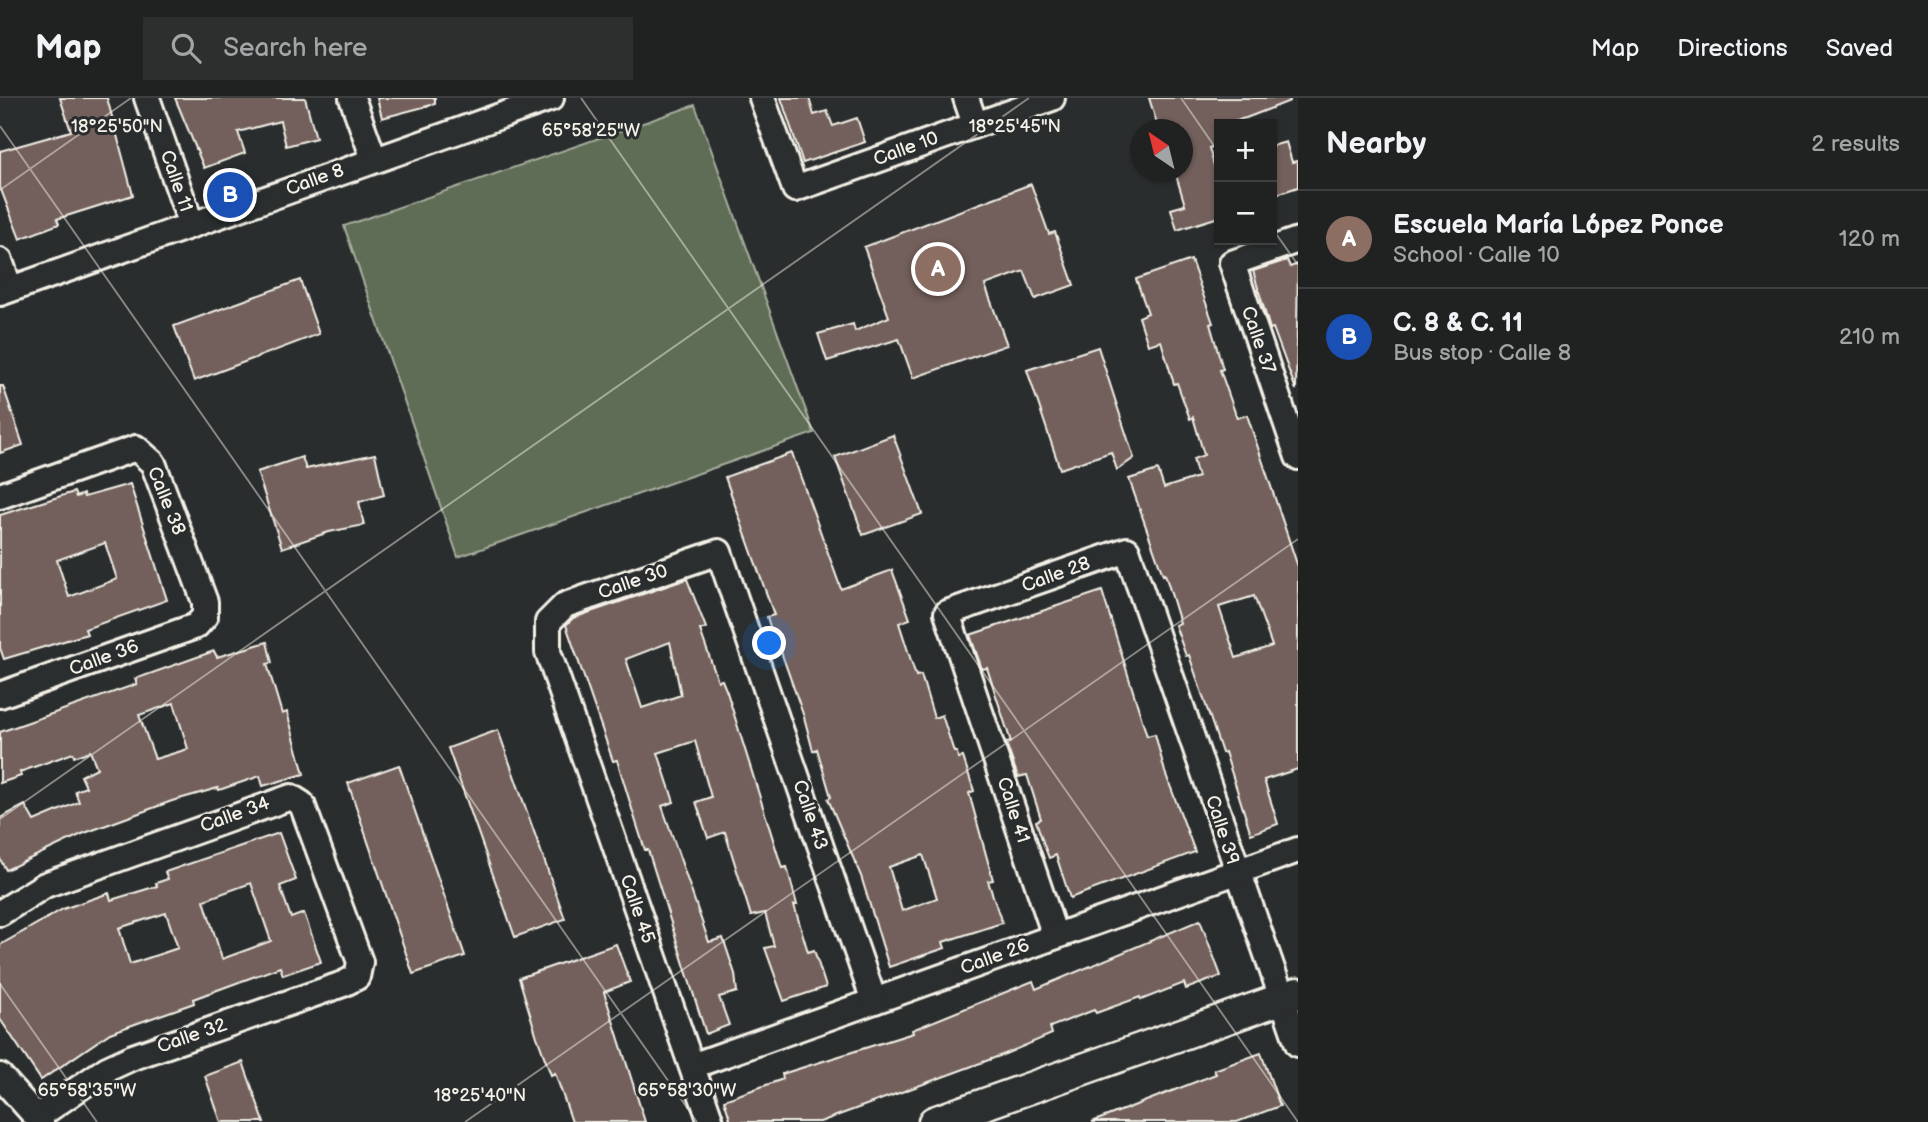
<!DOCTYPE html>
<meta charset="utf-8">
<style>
body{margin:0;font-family:"Balsamiq Sans",sans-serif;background:#2d2f2f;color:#f1f3f6}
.controls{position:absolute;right:21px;top:21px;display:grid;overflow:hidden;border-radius:0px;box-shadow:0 2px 5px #0004}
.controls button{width:63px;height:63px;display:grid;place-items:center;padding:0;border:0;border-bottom:2px solid #3d3f40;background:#202222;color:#f1f3f6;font:35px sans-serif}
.compass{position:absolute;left:1130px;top:21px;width:63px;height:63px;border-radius:50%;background:#202222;box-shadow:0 2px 5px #0004;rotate:325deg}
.you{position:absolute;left:770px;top:546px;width:24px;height:24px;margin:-18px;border:5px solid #fff;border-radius:50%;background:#1a73e8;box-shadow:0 0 0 10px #1a73e833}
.badge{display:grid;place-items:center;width:46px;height:46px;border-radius:50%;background:#ffd166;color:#fff;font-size:23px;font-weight:700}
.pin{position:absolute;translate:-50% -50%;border:4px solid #fff;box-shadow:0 2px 7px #0006}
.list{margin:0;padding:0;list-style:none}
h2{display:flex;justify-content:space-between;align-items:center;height:91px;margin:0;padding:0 28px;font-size:30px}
h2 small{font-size:23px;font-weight:400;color:#a2a4a5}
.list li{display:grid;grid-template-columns:46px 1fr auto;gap:21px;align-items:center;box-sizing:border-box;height:98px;padding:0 28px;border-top:2px solid #3d3f40}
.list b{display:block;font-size:26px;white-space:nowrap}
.list p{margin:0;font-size:23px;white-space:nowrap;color:#a2a4a5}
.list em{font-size:23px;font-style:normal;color:#a2a4a5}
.icon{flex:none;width:38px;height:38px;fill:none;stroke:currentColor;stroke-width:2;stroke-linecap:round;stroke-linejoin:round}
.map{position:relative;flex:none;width:1298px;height:1024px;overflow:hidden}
header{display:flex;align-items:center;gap:42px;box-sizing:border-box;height:98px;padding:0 35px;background:#202222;border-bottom:2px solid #3d3f40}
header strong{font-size:33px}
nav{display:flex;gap:38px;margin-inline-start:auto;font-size:24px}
.search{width:490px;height:63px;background:#2d2f2f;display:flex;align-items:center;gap:18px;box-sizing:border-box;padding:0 24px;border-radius:0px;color:#a2a4a5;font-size:26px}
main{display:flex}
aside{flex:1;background:#202222}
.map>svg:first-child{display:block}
</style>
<header>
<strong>Map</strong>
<div class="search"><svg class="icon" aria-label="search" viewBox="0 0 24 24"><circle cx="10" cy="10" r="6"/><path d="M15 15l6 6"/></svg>Search here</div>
<nav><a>Map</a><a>Directions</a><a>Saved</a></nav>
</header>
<main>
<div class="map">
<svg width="1298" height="1024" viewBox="0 0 1298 1024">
<rect width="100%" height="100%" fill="#2a2d2e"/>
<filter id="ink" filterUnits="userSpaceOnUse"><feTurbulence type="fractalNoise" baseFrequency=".0143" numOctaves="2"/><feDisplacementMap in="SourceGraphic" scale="14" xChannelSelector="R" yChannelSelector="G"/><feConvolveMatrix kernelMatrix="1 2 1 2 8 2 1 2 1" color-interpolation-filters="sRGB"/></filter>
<g filter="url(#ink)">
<polygon fill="#5e6d56" stroke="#a9af9f" stroke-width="2" points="695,7 814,335 458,459 344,128"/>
<g fill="#73615c" stroke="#f4f1e8" stroke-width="2" fill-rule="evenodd">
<polygon points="60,0 107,0 133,97 57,121 59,126 20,141 0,89 0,53 71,33"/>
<polygon points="175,0 305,0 316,40 286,48 280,23 238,34 245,55 204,70"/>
<polygon points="377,0 435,0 435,6 382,20"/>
<polygon points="781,0 809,0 814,17 827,13 833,28 857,20 865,44 803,65"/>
<polygon points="1149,0 1289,0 1290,3 1246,20 1219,26 1219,47 1209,50 1219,85 1219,119 1177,132 1171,111 1185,107 1175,74 1182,74 1182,32 1159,32"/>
<polygon points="1286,44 1292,64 1298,63 1298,89 1277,96 1272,80 1272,48"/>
<polygon points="1031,86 1049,136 1055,134 1074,187 1035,201 1024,173 985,187 1007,247 913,280 899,241 827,263 818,236 853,226 855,233 889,219 864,149"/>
<path d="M1191 162 1213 225 1210 226 1223 271 1220 272 1237 320 1247 317 1298 469V671L1264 682 1278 726 1251 736 1225 654 1222 655 1189 557 1186 558 1175 527 1180 525 1165 476 1163 477 1129 381 1158 372 1164 390 1198 379 1193 361 1204 357 1193 319 1190 321 1177 285 1174 286 1161 243 1148 247 1139 219 1148 215 1136 181ZM1254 498 1272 548 1236 560 1219 509Z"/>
<polygon points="1287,162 1290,169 1298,166 1296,292 1273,230 1270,231 1253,173"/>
<polygon points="300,182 319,236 194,283 174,228"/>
<polygon points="1098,249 1134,360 1117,372 1111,354 1060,371 1027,272"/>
<polygon points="0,288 3,288 23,347 0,355"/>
<polygon points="893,337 922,416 863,437 835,359"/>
<path d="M792 355 841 491 892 472 910 521 899 525 916 578 921 577 934 620 942 617 954 654H957L958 660 963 659 974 693 969 695 993 782 988 783 1002 825 943 844 945 850 889 869 861 778 828 701 831 699 817 651 813 653 804 619 780 551 777 552 767 519 774 517 725 379ZM923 757 937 800 902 813 889 769Z"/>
<polygon points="375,356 384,397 359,404 364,427 329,434 282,450 257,374 302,359 306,371"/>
<path d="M130 386 167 502 85 531 87 536 4 561 0 550V417L74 394 76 399 83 396 84 399ZM105 445 117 481 69 499 57 462Z"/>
<path d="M687 481 706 530 700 532 718 583 722 582 727 594 782 770 787 769 797 807H794L808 854 814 852 826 889 784 903 765 850 774 848 765 815 751 818 725 734 708 740 696 704 711 699 695 643 658 655 674 704 662 708 692 795 709 844 723 840 735 876 737 894 719 899 729 927 706 936 648 752H645L636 724 617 662 613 663 566 527 573 520ZM670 544 681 597 642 610 626 561Z"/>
<polygon points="1102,493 1147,638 1155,636 1165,674 1195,754 1070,800 1056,757 1049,760 1044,747 1036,723 1041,721 1027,677 1018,679 1006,645 1011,644 987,570 982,571 970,537"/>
<path d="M267 544 272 565 267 566 282 616 287 614 304 676 263 688 260 678 219 692 218 690 172 703 82 736 6 772 0 761V720L25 707 34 723 79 704 75 693 86 689 81 678 97 670 90 653 74 659 73 655 20 674 21 678 0 685V634L137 586 135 581 214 553 217 559ZM174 605 188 651 155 661 139 617Z"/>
<polygon points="498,632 565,821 515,839 448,650"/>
<polygon points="399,667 465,858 413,876 348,685"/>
<path d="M279 735 296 782 280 788 291 820 304 815 321 864 283 877 280 869 193 901 194 905 110 935 41 982 0 921V847L63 811 109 795 111 802 157 788 156 785 168 781 165 774ZM251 785 271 843 222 861 204 802ZM166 815 178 850 130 866 119 830Z"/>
<polygon points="1200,822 1221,878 1186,891 1184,885 1141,902 1140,899 1096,915 1094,912 1050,929 1052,936 1005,956 820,1024 731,1024 724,1002 783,981 782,976 913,935 912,932 1033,883 1036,891"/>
<polygon points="616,846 630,884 604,894 645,1024 572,1024 555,975 551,977 537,939 519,880"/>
<polygon points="1261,955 1280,1008 1237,1024 1092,1024 1216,976 1214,972"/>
<polygon points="243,964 264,1024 221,1024 205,978"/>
</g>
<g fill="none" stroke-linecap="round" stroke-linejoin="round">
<g stroke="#f4f1e8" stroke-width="30">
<g id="minor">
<polyline points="147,0 191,126"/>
<polyline points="352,0 374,61"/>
<polyline points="762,0 795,91 1052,0"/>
<polyline points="966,0 975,26"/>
<polyline points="1298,142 1232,165 1298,359"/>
<polyline points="0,163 10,191"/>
<polyline points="0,195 551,0"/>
<polyline points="0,398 136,350 153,365 205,504 205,518 196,528 0,597"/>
<polyline points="0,815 45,787 291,699 302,706 360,864 357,879 343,886 133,959 107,971 37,1019"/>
<polyline points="1055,838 947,515 1127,452 1298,946"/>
<polyline points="692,968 1298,752"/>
<polyline points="0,978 41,1024"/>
<polyline points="711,1024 548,554 548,524 565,507 719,454 874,903"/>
</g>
</g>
<g stroke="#f4f1e8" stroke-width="35">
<polyline id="tertiary" points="934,1024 1298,895"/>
</g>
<use href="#minor" stroke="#2a2d2e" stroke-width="24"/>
<use href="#tertiary" stroke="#2a2d2e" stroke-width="30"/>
</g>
</g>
<path fill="none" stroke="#f4f1e8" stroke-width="2" stroke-opacity="0.45" d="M581 0 1298 1024M1181 0 1219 55M0 28 697 1024M0 92 131 0M1272 130 1298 167M0 721 1029 0M0 886 97 1024M465 1024 1298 441"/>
<g text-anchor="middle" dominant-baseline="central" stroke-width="6" stroke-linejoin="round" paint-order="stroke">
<g font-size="19" fill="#f4f1e8" stroke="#2a2d2e">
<text transform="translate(906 51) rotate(-20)">Calle 10</text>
<text transform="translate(315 82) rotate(-20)">Calle 8</text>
<text transform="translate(176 83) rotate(71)">Calle 11</text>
<text transform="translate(1258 242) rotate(71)">Calle 37</text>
<text transform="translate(166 403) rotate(68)">Calle 38</text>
<text transform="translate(1056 477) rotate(-20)">Calle 28</text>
<text transform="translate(633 484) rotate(-19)">Calle 30</text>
<text transform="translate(104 560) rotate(-20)">Calle 36</text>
<text transform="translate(1013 712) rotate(72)">Calle 41</text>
<text transform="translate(235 717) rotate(-20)">Calle 34</text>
<text transform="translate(810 717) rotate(71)">Calle 43</text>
<text transform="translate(1222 732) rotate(72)">Calle 39</text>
<text transform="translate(637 811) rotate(71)">Calle 45</text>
<text transform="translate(995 859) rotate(-20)">Calle 26</text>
<text transform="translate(192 938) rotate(-19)">Calle 32</text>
</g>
</g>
<g font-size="18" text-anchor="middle" fill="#f4f1e8" stroke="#2a2d2e" stroke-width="6" stroke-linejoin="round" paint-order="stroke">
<text x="117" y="34">18°25'50"N</text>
<text x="1015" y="34">18°25'45"N</text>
<text x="591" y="38">65°58'25"W</text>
<text x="87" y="998">65°58'35"W</text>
<text x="687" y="998">65°58'30"W</text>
<text x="480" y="1003">18°25'40"N</text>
</g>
</svg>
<div class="controls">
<button>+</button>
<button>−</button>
</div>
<svg class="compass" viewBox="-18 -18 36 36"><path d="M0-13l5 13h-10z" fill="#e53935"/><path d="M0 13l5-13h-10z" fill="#a2a4a5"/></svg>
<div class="you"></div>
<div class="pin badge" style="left:938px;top:171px;background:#8d6e63">A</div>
<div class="pin badge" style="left:230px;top:97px;background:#1a4fb4">B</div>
</div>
<aside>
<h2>Nearby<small>2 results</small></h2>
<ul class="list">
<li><span class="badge" style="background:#8d6e63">A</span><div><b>Escuela María López Ponce</b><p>School · Calle 10</p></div><em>120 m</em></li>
<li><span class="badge" style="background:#1a4fb4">B</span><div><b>C. 8 &amp; C. 11</b><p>Bus stop · Calle 8</p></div><em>210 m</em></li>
</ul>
</aside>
</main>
